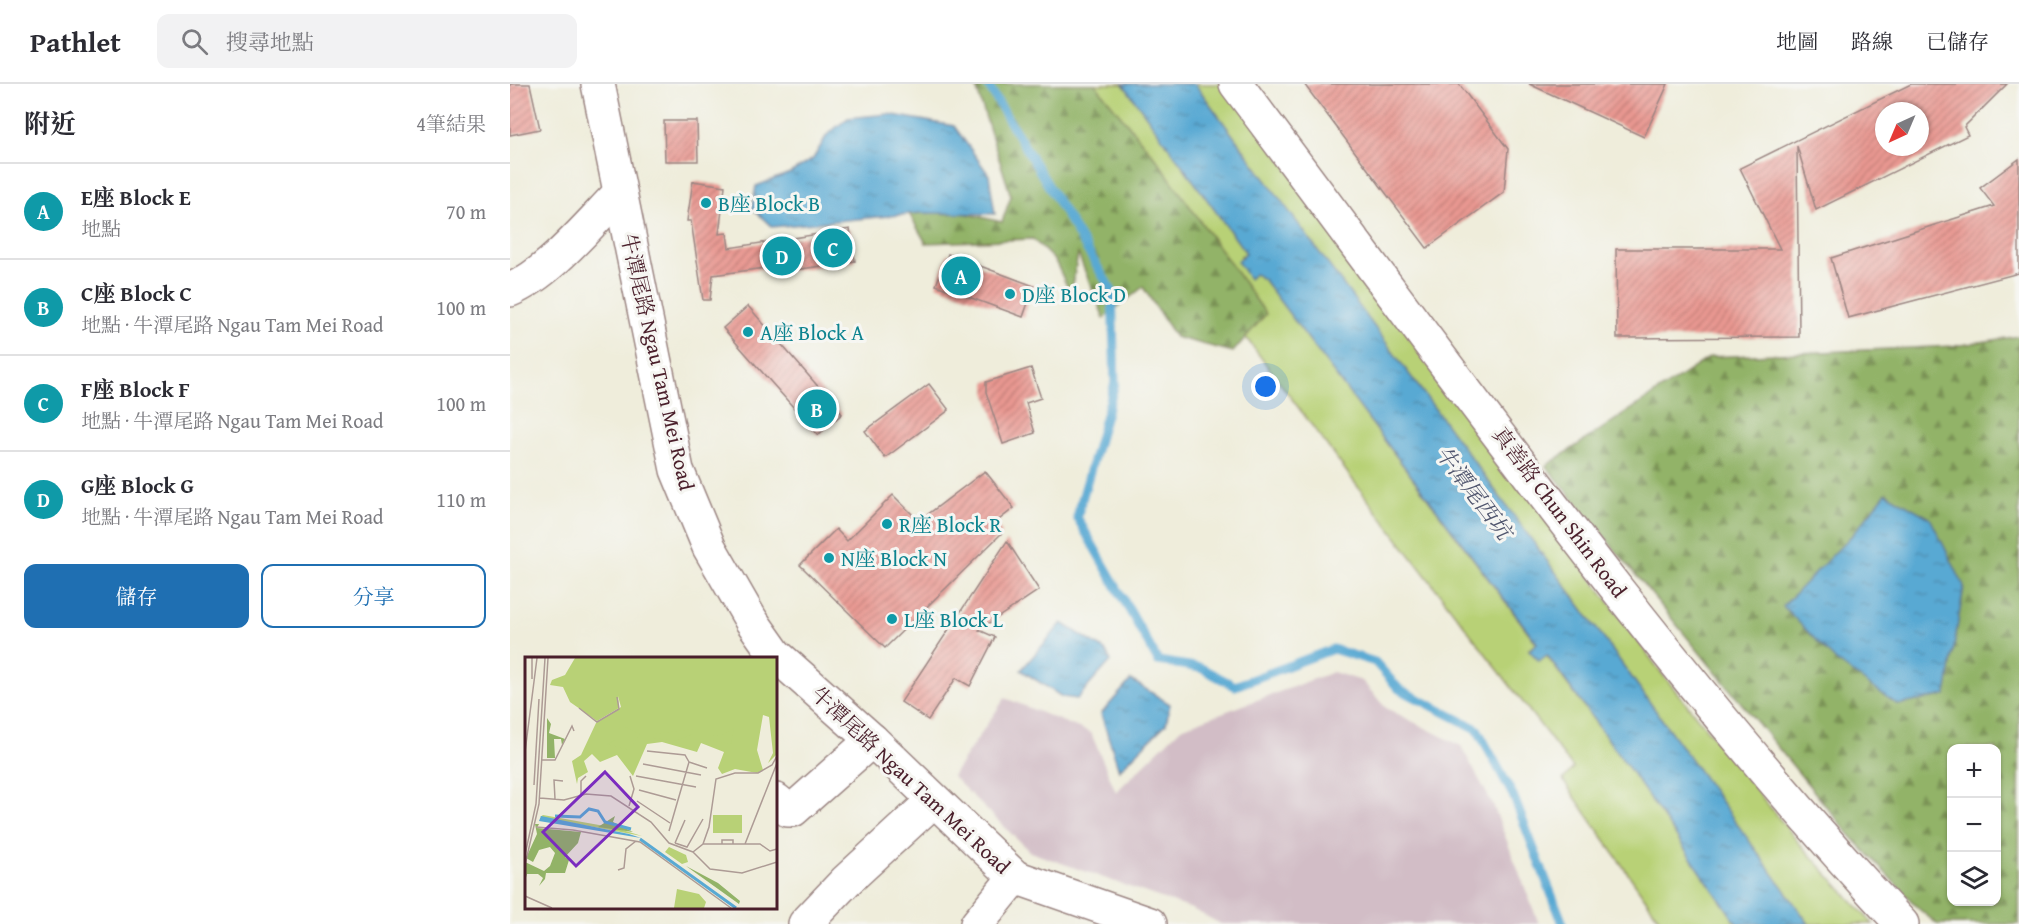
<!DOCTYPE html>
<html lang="zh-TW">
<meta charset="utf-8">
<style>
body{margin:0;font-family:"Gentium Book Plus","Noto Serif TC",serif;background:#f2f2f3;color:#2b2b33}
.controls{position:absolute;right:18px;bottom:18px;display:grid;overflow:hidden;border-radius:12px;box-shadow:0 2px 4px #0004}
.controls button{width:54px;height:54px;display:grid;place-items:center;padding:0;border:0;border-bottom:2px solid #e1e1e2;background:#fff;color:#2b2b33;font:30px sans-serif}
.compass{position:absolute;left:1365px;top:18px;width:54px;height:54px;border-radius:50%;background:#fff;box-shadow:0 2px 4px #0004;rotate:224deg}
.you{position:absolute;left:756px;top:303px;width:21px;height:21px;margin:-15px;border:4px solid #fff;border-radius:50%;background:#1a73e8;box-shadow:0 0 0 9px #1a73e833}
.badge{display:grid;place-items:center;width:39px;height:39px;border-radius:50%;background:#1f6fb2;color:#fff;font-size:20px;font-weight:700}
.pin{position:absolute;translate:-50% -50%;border:3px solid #fff;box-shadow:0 2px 6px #0006}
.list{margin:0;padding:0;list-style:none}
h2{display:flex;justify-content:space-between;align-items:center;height:78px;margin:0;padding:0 24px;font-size:26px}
h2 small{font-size:20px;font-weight:400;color:#7c7c81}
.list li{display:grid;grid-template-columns:39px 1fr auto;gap:18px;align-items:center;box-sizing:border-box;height:96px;padding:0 24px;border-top:2px solid #e1e1e2}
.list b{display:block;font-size:22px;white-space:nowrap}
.list p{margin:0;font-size:20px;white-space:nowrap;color:#7c7c81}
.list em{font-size:20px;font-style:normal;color:#7c7c81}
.actions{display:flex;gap:12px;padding:18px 24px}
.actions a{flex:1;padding:14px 0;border:2px solid #1f6fb2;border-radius:12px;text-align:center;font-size:21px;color:#1f6fb2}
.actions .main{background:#1f6fb2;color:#fff}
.icon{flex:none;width:33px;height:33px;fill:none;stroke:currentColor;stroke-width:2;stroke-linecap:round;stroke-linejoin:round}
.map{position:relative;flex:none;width:1509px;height:840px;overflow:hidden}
header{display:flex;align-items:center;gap:36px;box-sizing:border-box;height:84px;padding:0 30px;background:#fff;border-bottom:2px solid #e1e1e2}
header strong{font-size:28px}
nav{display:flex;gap:33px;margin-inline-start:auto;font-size:21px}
.search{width:420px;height:54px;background:#f2f2f3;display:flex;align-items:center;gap:15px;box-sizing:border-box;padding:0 21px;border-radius:12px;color:#7c7c81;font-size:22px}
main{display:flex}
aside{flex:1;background:#fff}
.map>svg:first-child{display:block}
</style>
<header>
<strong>Pathlet</strong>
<div class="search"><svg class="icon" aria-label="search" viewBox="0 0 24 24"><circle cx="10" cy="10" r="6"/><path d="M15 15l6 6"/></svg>搜尋地點</div>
<nav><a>地圖</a><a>路線</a><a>已儲存</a></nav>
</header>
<main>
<aside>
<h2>附近<small>4筆結果</small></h2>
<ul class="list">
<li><span class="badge" style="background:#0f9aa8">A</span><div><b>E座 Block E</b><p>地點</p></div><em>70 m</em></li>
<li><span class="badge" style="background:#0f9aa8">B</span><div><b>C座 Block C</b><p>地點 · 牛潭尾路 Ngau Tam Mei Road</p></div><em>100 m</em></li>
<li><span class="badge" style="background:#0f9aa8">C</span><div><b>F座 Block F</b><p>地點 · 牛潭尾路 Ngau Tam Mei Road</p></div><em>100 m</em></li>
<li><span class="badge" style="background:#0f9aa8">D</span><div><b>G座 Block G</b><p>地點 · 牛潭尾路 Ngau Tam Mei Road</p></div><em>110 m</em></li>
</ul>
<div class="actions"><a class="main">儲存</a><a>分享</a></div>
</aside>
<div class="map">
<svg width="1509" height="840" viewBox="0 0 1509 840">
<defs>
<pattern id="forest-firs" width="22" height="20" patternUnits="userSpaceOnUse" patternTransform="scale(1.5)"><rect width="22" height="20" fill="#92b367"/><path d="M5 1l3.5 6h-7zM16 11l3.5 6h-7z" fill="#799155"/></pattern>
<pattern id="water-ripples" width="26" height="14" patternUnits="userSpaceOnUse" patternTransform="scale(1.5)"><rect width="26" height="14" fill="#59a9d3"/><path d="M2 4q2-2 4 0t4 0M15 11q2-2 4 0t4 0" fill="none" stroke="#4c89ab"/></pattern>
<pattern id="building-hatch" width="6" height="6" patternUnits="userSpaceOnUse" patternTransform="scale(1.5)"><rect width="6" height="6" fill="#e99891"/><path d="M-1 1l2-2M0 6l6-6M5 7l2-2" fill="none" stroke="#bf7b77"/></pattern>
</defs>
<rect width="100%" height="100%" fill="#f6f6f2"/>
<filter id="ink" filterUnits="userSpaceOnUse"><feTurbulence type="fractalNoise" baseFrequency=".0167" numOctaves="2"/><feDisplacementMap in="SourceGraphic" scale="12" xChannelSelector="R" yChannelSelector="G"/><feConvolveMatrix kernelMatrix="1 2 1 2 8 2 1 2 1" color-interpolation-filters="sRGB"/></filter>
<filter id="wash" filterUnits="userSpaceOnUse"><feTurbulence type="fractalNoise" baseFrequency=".008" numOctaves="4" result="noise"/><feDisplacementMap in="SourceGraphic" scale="24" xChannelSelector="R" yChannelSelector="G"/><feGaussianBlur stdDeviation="1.35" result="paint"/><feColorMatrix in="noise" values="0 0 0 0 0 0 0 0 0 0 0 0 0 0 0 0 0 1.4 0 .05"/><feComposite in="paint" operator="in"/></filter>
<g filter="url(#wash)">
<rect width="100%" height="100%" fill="#efeddb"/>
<polygon fill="#d2bdc6" points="823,588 852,597 876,624 951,662 983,721 1029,840 711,840 682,825 520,768 442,692 495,614 581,649 606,708 671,644"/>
<g fill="#b8d176" stroke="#817850" stroke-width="1.5">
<polygon points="546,0 613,0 736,169 730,173 739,194 745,190 754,196 1027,560 1019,565 1036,571 1118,683 1227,840 1153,840 1053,696 1063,684 842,395"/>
<polygon points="685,0 715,0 1153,591 1289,759 1363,840 1299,840 1069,520"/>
</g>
<g fill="url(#forest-firs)" stroke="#6e6949" stroke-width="1.5" fill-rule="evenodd">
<polygon points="465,0 585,0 647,76 756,230 723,268 665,253 633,203 594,234 568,170 561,210 545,177 523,155 416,159 390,114 492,138 501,112"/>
<path d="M1509 252V840H1427L1409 825 1339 750 1036 382 1200 273 1444 262ZM1442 664H1486V818H1442Z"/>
</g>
<g fill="url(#water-ripples)" stroke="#52647f" stroke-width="1.5">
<polygon points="613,0 685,0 1069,520 1299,840 1227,840 1118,683 1037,571 1029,577 1019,566 1027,559 754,196 745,190 739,195 727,177 736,169"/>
<polygon points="378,30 444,42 479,91 485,130 411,129 262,143 242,124 246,102 280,89 303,75 317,51 338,34"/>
<polygon points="1376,409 1420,434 1454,502 1436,611 1388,621 1327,578 1273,522 1343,450"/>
<polygon points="552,539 595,566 601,577 567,615 552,613 511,586"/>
<polygon points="621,596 660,620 656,640 609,686 591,630"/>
</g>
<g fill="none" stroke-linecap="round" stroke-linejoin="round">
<polyline stroke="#59a9d3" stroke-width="9" points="477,0 602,207 605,299 567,433 648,577 691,584 725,602 823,565 865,578 889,605 967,645 1003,711 1053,840"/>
</g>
<g id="blocks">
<g fill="url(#building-hatch)" fill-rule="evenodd">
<polygon points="0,0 20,0 30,45 0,51"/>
<polygon points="794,0 949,0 998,65 994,108 917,164"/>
<polygon points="1019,0 1158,0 1134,53"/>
<path d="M1401 0H1497L1454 43 1458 51 1306 126 1287 62 1289 253 1107 254 1106 165H1270L1230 84ZM1374 27H1410V63H1374Z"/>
<polygon points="154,37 187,37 188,77 155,77"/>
<polygon points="1509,75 1509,189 1338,234 1321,174 1484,122 1470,104"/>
<polygon points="183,97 215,102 209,150 217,149 219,164 340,145 345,177 277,187 286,180 203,191 200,216 193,216 181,137 177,137"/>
<polygon points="438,170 524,202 513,233 426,201"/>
<polygon points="238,222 332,330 308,351 213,244"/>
<polygon points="521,284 531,314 516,319 525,349 493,360 476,308 476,298"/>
<polygon points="419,300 439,326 375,374 355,347"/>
<polygon points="475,387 504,424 485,439 492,449 375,564 290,481 326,445 337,457 383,411 409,437"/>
<polygon points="497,457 529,506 469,546 485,553 460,602 446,594 418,636 391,618"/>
</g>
</g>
</g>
<g filter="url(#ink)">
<use href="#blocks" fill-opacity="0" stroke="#9c8683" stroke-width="1.5"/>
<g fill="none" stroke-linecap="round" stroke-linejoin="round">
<g stroke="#9c8683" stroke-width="36">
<g id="minor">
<polyline points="88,0 167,386 199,463 241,536 265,570 362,656 505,793 640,840"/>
<path d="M726 0C940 284 1149 581 1392 840"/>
<path d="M0 206C40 189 80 139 110 109"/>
<polyline points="266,716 278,726 283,726 362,656"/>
<polyline points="295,840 336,797 424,716"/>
<polyline points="467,840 505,793"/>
</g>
</g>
<use href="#minor" stroke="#fff" stroke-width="33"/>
</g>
</g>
<g fill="#0f9aa8" stroke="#f6f6f2" stroke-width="2">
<circle cx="196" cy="119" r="6"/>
<circle cx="500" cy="210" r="6"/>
<circle cx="238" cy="248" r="6"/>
<circle cx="377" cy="440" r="6"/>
<circle cx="319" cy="474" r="6"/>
<circle cx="382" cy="535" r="6"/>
</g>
<g text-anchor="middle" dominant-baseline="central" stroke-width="6" stroke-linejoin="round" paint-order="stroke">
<g font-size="21" fill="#0d838f" stroke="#f6f6f2" text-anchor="start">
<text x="208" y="119">B座 Block B</text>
<text x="512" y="210">D座 Block D</text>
<text x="250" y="248">A座 Block A</text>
<text x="389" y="440">R座 Block R</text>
<text x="331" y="474">N座 Block N</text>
<text x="394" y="535">L座 Block L</text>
</g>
<g font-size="21" fill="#4a1f2b" stroke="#f6f6f2">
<text transform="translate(148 278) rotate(77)">牛潭尾路 Ngau Tam Mei Road</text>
<text transform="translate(1050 428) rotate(53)">真善路 Chun Shin Road</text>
<text transform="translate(401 696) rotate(43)">牛潭尾路 Ngau Tam Mei Road</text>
</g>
<g font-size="22" font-style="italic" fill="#50566e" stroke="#f6f6f2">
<text transform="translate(964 408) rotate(53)">牛潭尾西坑</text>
</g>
</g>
<g transform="translate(15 573)">
<rect width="252" height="252" fill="#efeddb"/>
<path d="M50 1H252V97L243 106 248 96 244 60 238 58 232 93 238 113 232 116 210 112 197 117 193 111 199 95 176 86 172 95 137 85 122 87 108 119 92 98 75 105 67 97 59 104 63 115 53 121 52 127 47 104 56 98 71 66 96 50 93 39 94 51 72 64 45 45 38 30 25 28 27 23 40 18ZM18 158 91 171 117 179 15 160ZM144 190 161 198 163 205 157 207 140 195ZM152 232 174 237 181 245 179 251H149Z" fill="#b8d176"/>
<path d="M22 61 26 67 24 76 40 82 37 88 36 82H29L30 101H22ZM90 159 88 165 108 175 73 170ZM10 167H14L12 171 56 175 53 186 40 200 44 203 40 216H21L20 222 14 229 18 221 13 217H2L0 224V205L19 214 25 209 30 196 25 190 14 193 8 205 1 201 12 177ZM161 209 193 226 215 244 214 247Z" fill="#92b367"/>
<path d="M98 69 115 77 104 93 82 87 91 83V73ZM209 71 206 87 185 83V78L196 79ZM168 72V77L150 84 129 81 128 77Z" fill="#b8d176"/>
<path d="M188 158H217V176H188Z" fill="#b8d176"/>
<path d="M16 159 104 177 116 181 14 164Z" fill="#59a9d3"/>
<path fill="none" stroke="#59a9d3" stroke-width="3" d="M30 159 55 160 64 152 73 154 80 165 106 172M115 182 211 251"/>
<path fill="none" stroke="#ad9b95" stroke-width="1.5" d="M7 22V1M54 51 72 65 94 52 92 40M122 94 160 98 164 105 144 174M0 95 12 1M17 103H30L47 69 49 74M164 105 182 111M118 107 176 118M111 119 171 130M9 128 14 42M114 133 151 143M56 140V124L61 119M15 141 39 143 61 137 86 139 126 165 144 186 168 195M30 142 29 123 38 124M112 144 145 166M104 149 109 132 105 119M11 170 48 173 115 185 206 251M150 186 162 190 178 162M150 186 160 163M178 187H220L252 106M197 187V183H208V187M220 187H235L245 194 252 192M168 195 178 187 184 170 191 122 210 116H233L247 108 252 99M168 195 185 212 217 216 252 205M0 198 11 147 20 1M0 208 14 147 23 1M93 213 99 211 101 192 111 184M0 239 27 251"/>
<path fill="#7b2cbf" fill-opacity="0.15" stroke="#7b2cbf" stroke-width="3" d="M80 115 113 150 51 209 18 175Z"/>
<rect width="252" height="252" fill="none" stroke="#4a1f2b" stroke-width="3"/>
</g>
</svg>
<div class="controls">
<button>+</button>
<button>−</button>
<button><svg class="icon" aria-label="layers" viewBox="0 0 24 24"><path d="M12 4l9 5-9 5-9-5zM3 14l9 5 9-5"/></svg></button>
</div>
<svg class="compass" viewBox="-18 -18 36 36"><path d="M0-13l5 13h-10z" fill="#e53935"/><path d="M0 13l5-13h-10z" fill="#7c7c81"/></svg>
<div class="you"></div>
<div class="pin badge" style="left:451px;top:192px;background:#0f9aa8">A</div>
<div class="pin badge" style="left:307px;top:325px;background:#0f9aa8">B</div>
<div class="pin badge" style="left:323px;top:164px;background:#0f9aa8">C</div>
<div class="pin badge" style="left:272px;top:172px;background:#0f9aa8">D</div>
</div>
</main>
